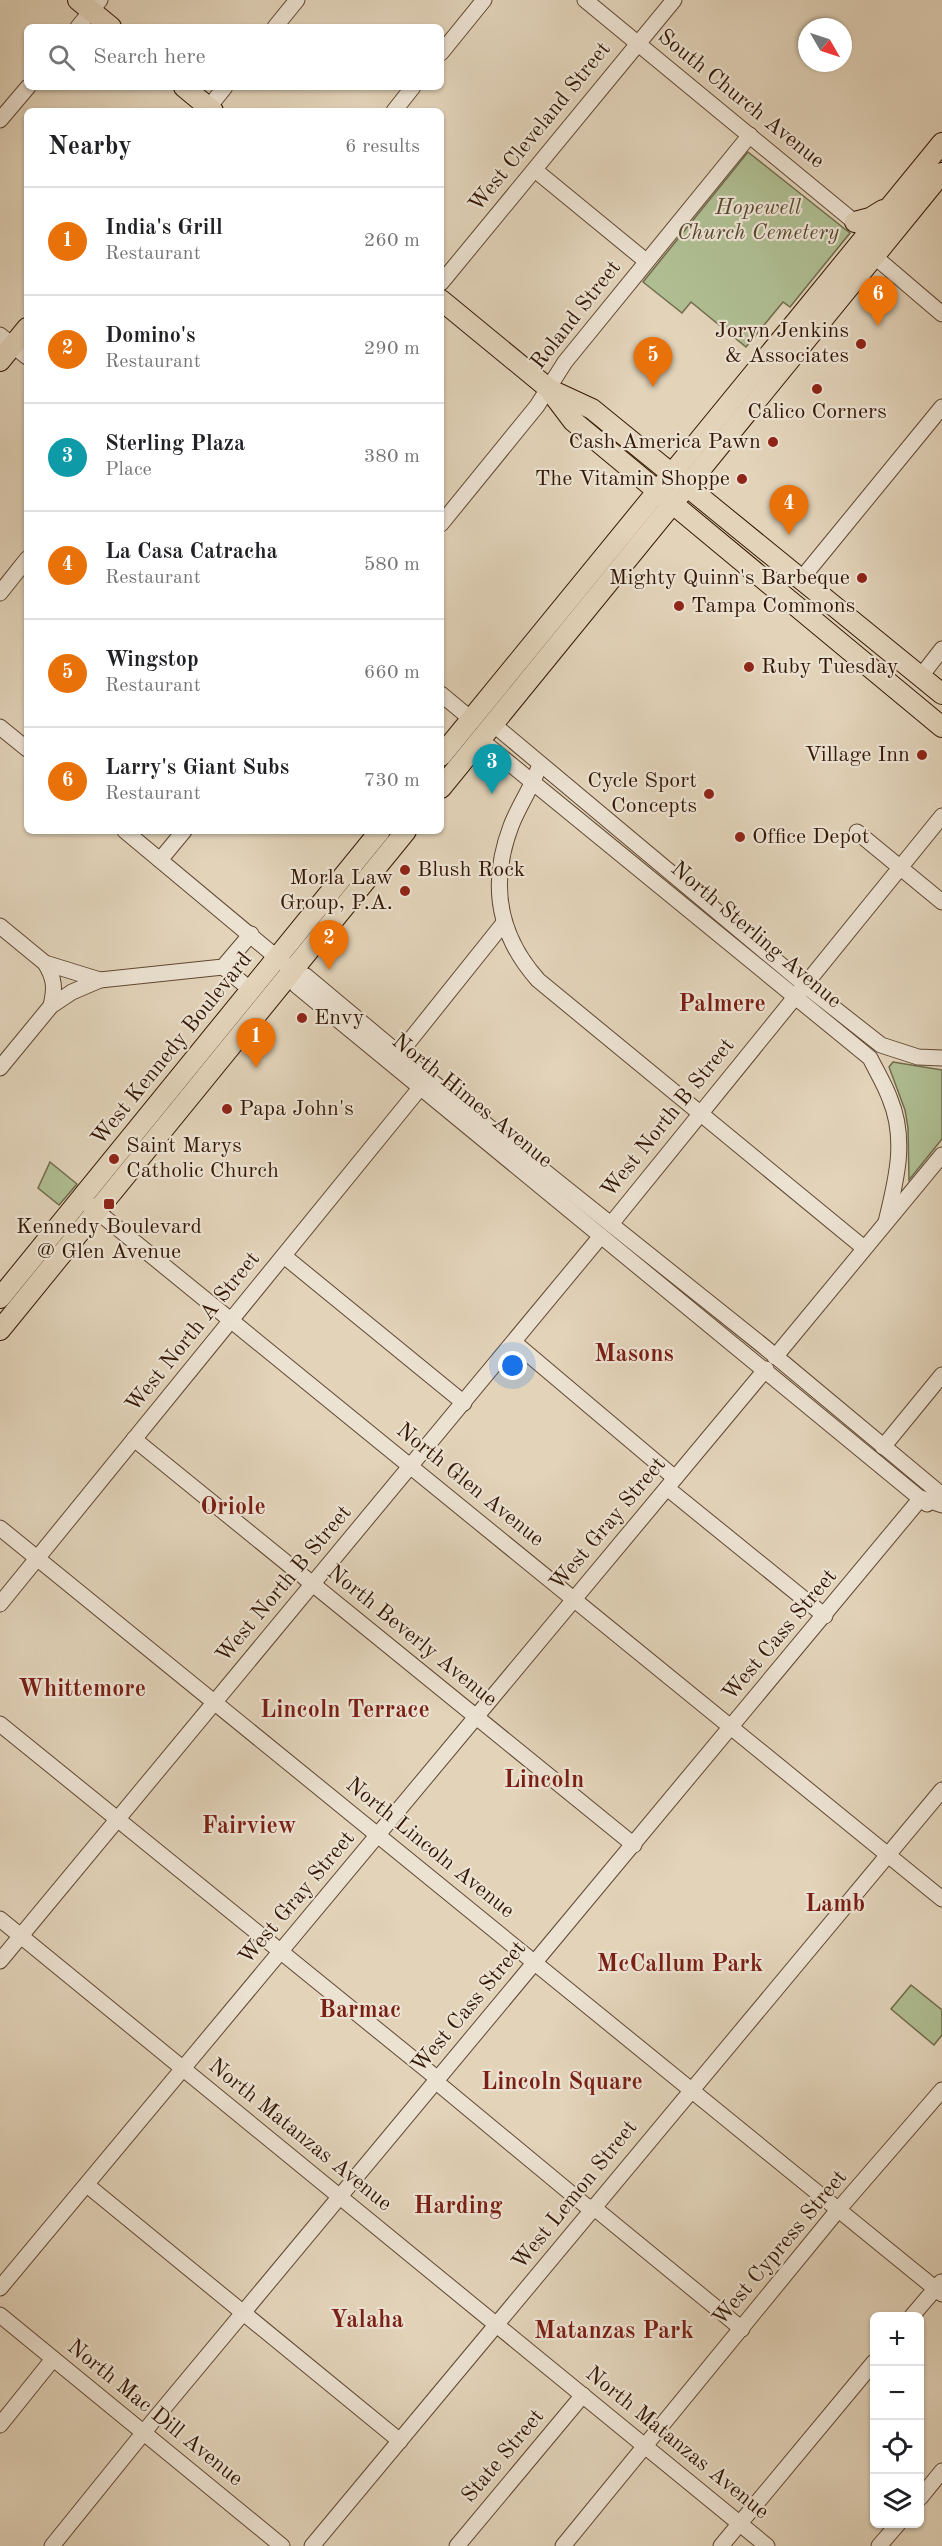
<!DOCTYPE html>
<meta charset="utf-8">
<style>
body{margin:0;font-family:"Old Standard TT",serif;background:#f2f2f2;color:#202124}
.controls{position:absolute;right:18px;bottom:18px;display:grid;overflow:hidden;border-radius:9px;box-shadow:0 2px 4px #0004}
.controls button{width:54px;height:54px;display:grid;place-items:center;padding:0;border:0;border-bottom:2px solid #e0e0e0;background:#fff;color:#202124;font:30px sans-serif}
.compass{position:absolute;left:798px;top:18px;width:54px;height:54px;border-radius:50%;background:#fff;box-shadow:0 2px 4px #0004;rotate:129deg}
.you{position:absolute;left:513px;top:1366px;width:21px;height:21px;margin:-15px;border:4px solid #fff;border-radius:50%;background:#1a73e8;box-shadow:0 0 0 9px #1a73e833}
.badge{display:grid;place-items:center;width:39px;height:39px;border-radius:50%;background:#8f2418;color:#fff;font-size:20px;font-weight:700}
.pin{position:absolute;translate:-50% -50px;filter:drop-shadow(0 2px 3px #0008)}
.pin::after{content:'';position:absolute;top:32px;width:21px;height:18px;background:inherit;clip-path:polygon(0 0,100% 0,50% 100%)}
.list{margin:0;padding:0;list-style:none}
h2{display:flex;justify-content:space-between;align-items:center;height:78px;margin:0;padding:0 24px;font-size:26px}
h2 small{font-size:20px;font-weight:400;color:#757577}
.list li{display:grid;grid-template-columns:39px 1fr auto;gap:18px;align-items:center;box-sizing:border-box;height:108px;padding:0 24px;border-top:2px solid #e0e0e0}
.list b{display:block;font-size:22px;white-space:nowrap}
.list p{margin:0;font-size:20px;white-space:nowrap;color:#757577}
.list em{font-size:20px;font-style:normal;color:#757577}
.icon{flex:none;width:33px;height:33px;fill:none;stroke:currentColor;stroke-width:2;stroke-linecap:round;stroke-linejoin:round}
.map{position:relative;flex:none;width:942px;height:2546px;overflow:hidden}
.search{position:absolute;background:#fff;box-shadow:0 2px 4px #0004;left:24px;top:24px;width:420px;height:66px;display:flex;align-items:center;gap:15px;box-sizing:border-box;padding:0 21px;border-radius:9px;color:#757577;font-size:22px}
.panel{position:absolute;background:#fff;box-shadow:0 2px 4px #0004;left:24px;top:108px;width:420px;height:726px;border-radius:9px}
.map>svg:first-child{display:block}
</style>
<div class="map">
<svg width="942" height="2546" viewBox="0 0 942 2546">
<rect width="100%" height="100%" fill="#e2d3b9"/>
<filter id="stains"><feTurbulence type="fractalNoise" baseFrequency=".00333" numOctaves="4"/><feColorMatrix values="0 0 0 0 .2 0 0 0 0 .09 0 0 0 0 .02 0 0 0 .5 -.17"/></filter>
<radialGradient id="worn" r=".72"><stop offset=".6" stop-color="#630" stop-opacity="0"/><stop offset="1" stop-color="#630" stop-opacity=".3"/></radialGradient>
<g fill="#afbe92" stroke="#726b4c" stroke-width="1.5">
<polygon points="748,152 850,233 790,307 783,302 746,347 691,302 682,313 643,282"/>
<polygon points="893,1062 942,1070 942,1139 909,1180 908,1128 905,1110 889,1067"/>
<polygon points="50,1162 77,1184 59,1205 38,1188"/>
<polygon points="911,1985 942,2010 942,2035 934,2045 891,2009"/>
</g>
<g fill="none" stroke-linecap="round" stroke-linejoin="round">
<g stroke="#604732" stroke-width="17">
<g id="minor">
<polyline points="585,0 863,229"/>
<polyline points="78,27 100,0"/>
<polyline points="275,27 297,0"/>
<polyline points="441,53 484,0"/>
<polyline points="209,107 225,87"/>
<polyline points="394,111 413,87"/>
<polyline points="0,120 28,87"/>
<polyline points="535,170 646,261"/>
<polyline points="874,256 942,314"/>
<polyline points="441,283 674,0"/>
<polyline points="0,335 27,357"/>
<polyline points="441,524 537,406 565,362 750,135"/>
<polyline points="802,578 942,407"/>
<polyline points="0,593 27,559"/>
<polyline points="921,676 942,649"/>
<polyline points="441,694 471,719"/>
<polyline points="493,724 811,990 881,1045 918,1057 942,1058"/>
<polyline points="0,727 27,749"/>
<path d="M481 740 870 1058C877 1072 885 1085 890 1099 907 1140 896 1181 886 1222"/>
<path d="M540 764C533 786 519 805 511 826 489 884 498 935 538 980L864 1248"/>
<polyline points="125,831 293,971 306,976 434,1083 762,1345 942,1495"/>
<polyline points="857,832 942,902"/>
<polyline points="160,860 184,831"/>
<polyline points="0,926 45,963 100,980 223,967 251,934"/>
<path d="M45 963C55 979 55 988 51 1006"/>
<polyline points="223,967 251,990"/>
<polyline points="293,971 297,986 927,1504"/>
<polyline points="399,1054 503,924"/>
<polyline points="0,1068 51,1006 72,992 100,980"/>
<polyline points="88,1204 942,1899"/>
<polyline points="611,1224 942,816"/>
<polyline points="284,1256 464,1403"/>
<polyline points="515,1343 675,1478"/>
<polyline points="775,1357 942,1155"/>
<polyline points="134,1439 634,1845"/>
<polyline points="883,1447 942,1375"/>
<polyline points="667,1488 825,1616"/>
<polyline points="0,1528 942,2294"/>
<polyline points="0,1604 420,1088"/>
<polyline points="0,1724 433,2075 440,2085 585,2205 598,2211 742,2329"/>
<polyline points="0,1919 767,2546"/>
<polyline points="0,1961 601,1236"/>
<polyline points="87,2185 400,2441"/>
<polyline points="0,2288 766,1369"/>
<polyline points="0,2315 282,2546"/>
<polyline points="912,2316 941,2282"/>
<polyline points="0,2425 53,2359"/>
<polyline points="920,2498 942,2471"/>
<polyline points="52,2546 153,2421 921,1498 942,1505"/>
<polyline points="312,2546 942,1790"/>
<polyline points="457,2546 583,2395"/>
<polyline points="563,2546 838,2210 942,2090"/>
<polyline points="721,2546 874,2362"/>
<polyline points="879,2546 898,2524"/>
</g>
</g>
<g stroke="#341805" stroke-width="22">
<g id="major">
<polyline points="78,0 111,27"/>
<polyline points="184,87 213,111"/>
<polyline points="855,222 870,218 883,210"/>
<polyline points="441,300 548,388 573,421 942,727"/>
<polyline points="0,361 27,328"/>
<polyline points="553,391 592,409 942,694"/>
<polyline points="441,756 942,143"/>
<polyline points="441,788 942,173"/>
<polyline points="0,1298 380,831"/>
<polyline points="0,1330 406,831"/>
</g>
</g>
<use href="#minor" stroke="#ece2d2" stroke-width="15"/>
<use href="#major" stroke="#e2d3b9" stroke-width="20"/>
</g>
<g fill="#8f2418" stroke="#ece2d2" stroke-width="2">
<circle cx="861" cy="344" r="6"/>
<circle cx="817" cy="389" r="6"/>
<circle cx="773" cy="442" r="6"/>
<circle cx="742" cy="479" r="6"/>
<circle cx="862" cy="578" r="6"/>
<circle cx="679" cy="606" r="6"/>
<circle cx="749" cy="667" r="6"/>
<circle cx="922" cy="755" r="6"/>
<circle cx="709" cy="794" r="6"/>
<circle cx="740" cy="837" r="6"/>
<circle cx="405" cy="870" r="6"/>
<circle cx="405" cy="891" r="6"/>
<circle cx="302" cy="1018" r="6"/>
<circle cx="227" cy="1109" r="6"/>
<circle cx="114" cy="1159" r="6"/>
<rect x="103" y="1198" width="12" height="12" rx="3"/>
</g>
<g text-anchor="middle" dominant-baseline="central" stroke-width="4.5" stroke-linejoin="round" paint-order="stroke">
<g font-size="22" fill="#341805" stroke="#ece2d2">
<text transform="translate(741 99) rotate(39)">South Church Avenue</text>
<text transform="translate(540 127) rotate(-51)">West Cleveland Street</text>
<text transform="translate(576 315) rotate(-52)">Roland Street</text>
<text transform="translate(756 935) rotate(40)">North Sterling Avenue</text>
<text transform="translate(172 1049) rotate(-51)">West Kennedy Boulevard</text>
<text transform="translate(472 1101) rotate(39)">North Himes Avenue</text>
<text transform="translate(668 1118) rotate(-51)">West North B Street</text>
<text transform="translate(193 1332) rotate(-51)">West North A Street</text>
<text transform="translate(470 1485) rotate(39)">North Glen Avenue</text>
<text transform="translate(608 1524) rotate(-50)">West Gray Street</text>
<text transform="translate(284 1584) rotate(-50)">West North B Street</text>
<text transform="translate(780 1635) rotate(-50)">West Cass Street</text>
<text transform="translate(412 1636) rotate(39)">North Beverly Avenue</text>
<text transform="translate(430 1848) rotate(39)">North Lincoln Avenue</text>
<text transform="translate(297 1898) rotate(-50)">West Gray Street</text>
<text transform="translate(469 2007) rotate(-50)">West Cass Street</text>
<text transform="translate(300 2135) rotate(39)">North Matanzas Avenue</text>
<text transform="translate(575 2195) rotate(-51)">West Lemon Street</text>
<text transform="translate(780 2248) rotate(-50)">West Cypress Street</text>
<text transform="translate(155 2413) rotate(39)">North Mac Dill Avenue</text>
<text transform="translate(677 2443) rotate(39)">North Matanzas Avenue</text>
<text transform="translate(503 2456) rotate(-50)">State Street</text>
</g>
<g font-size="22" font-style="italic" fill="#594a2f" stroke="#ece2d2">
<text x="758" y="208">Hopewell<tspan x="758" dy="25">Church Cemetery</tspan></text>
</g>
<g font-size="22" fill="#341805" stroke="#ece2d2" text-anchor="end">
<text x="849" y="331">Joryn Jenkins<tspan x="849" dy="25">&amp; Associates</tspan></text>
<text x="817" y="412" text-anchor="middle">Calico Corners</text>
<text x="761" y="442">Cash America Pawn</text>
<text x="730" y="479">The Vitamin Shoppe</text>
<text x="850" y="578">Mighty Quinn's Barbeque</text>
<text x="691" y="606" text-anchor="start">Tampa Commons</text>
<text x="761" y="667" text-anchor="start">Ruby Tuesday</text>
<text x="910" y="755">Village Inn</text>
<text x="697" y="781">Cycle Sport<tspan x="697" dy="25">Concepts</tspan></text>
<text x="752" y="837" text-anchor="start">Office Depot</text>
<text x="417" y="870" text-anchor="start">Blush Rock</text>
<text x="393" y="878">Morla Law<tspan x="393" dy="25">Group, P.A.</tspan></text>
<text x="314" y="1018" text-anchor="start">Envy</text>
<text x="239" y="1109" text-anchor="start">Papa John's</text>
<text x="126" y="1146" text-anchor="start">Saint Marys<tspan x="126" dy="25">Catholic Church</tspan></text>
<text x="109" y="1227" text-anchor="middle">Kennedy Boulevard<tspan x="109" dy="25">@ Glen Avenue</tspan></text>
</g>
<g font-size="24" font-weight="bold" fill="#7a1f14" stroke="#ece2d2">
<text x="722" y="1005">Palmere</text>
<text x="634" y="1355">Masons</text>
<text x="233" y="1508">Oriole</text>
<text x="82" y="1690">Whittemore</text>
<text x="345" y="1711">Lincoln Terrace</text>
<text x="544" y="1781">Lincoln</text>
<text x="249" y="1827">Fairview</text>
<text x="835" y="1905">Lamb</text>
<text x="680" y="1965">McCallum Park</text>
<text x="360" y="2011">Barmac</text>
<text x="562" y="2083">Lincoln Square</text>
<text x="458" y="2207">Harding</text>
<text x="367" y="2321">Yalaha</text>
<text x="614" y="2332">Matanzas Park</text>
</g>
</g>
<rect width="100%" height="100%" filter="url(#stains)"/>
<rect width="100%" height="100%" fill="url(#worn)"/>
</svg>
<div class="controls">
<button>+</button>
<button>−</button>
<button><svg class="icon" aria-label="locate" viewBox="0 0 24 24"><circle cx="12" cy="12" r="6"/><path d="M12 2v4M12 18v4M2 12h4M18 12h4"/></svg></button>
<button><svg class="icon" aria-label="layers" viewBox="0 0 24 24"><path d="M12 4l9 5-9 5-9-5zM3 14l9 5 9-5"/></svg></button>
</div>
<svg class="compass" viewBox="-18 -18 36 36"><path d="M0-13l5 13h-10z" fill="#e53935"/><path d="M0 13l5-13h-10z" fill="#757577"/></svg>
<div class="you"></div>
<div class="pin badge" style="left:256px;top:1068px;background:#e8710a">1</div>
<div class="pin badge" style="left:329px;top:970px;background:#e8710a">2</div>
<div class="pin badge" style="left:492px;top:794px;background:#0f9aa8">3</div>
<div class="pin badge" style="left:789px;top:535px;background:#e8710a">4</div>
<div class="pin badge" style="left:653px;top:387px;background:#e8710a">5</div>
<div class="pin badge" style="left:878px;top:326px;background:#e8710a">6</div>
<div class="search"><svg class="icon" aria-label="search" viewBox="0 0 24 24"><circle cx="10" cy="10" r="6"/><path d="M15 15l6 6"/></svg>Search here</div>
<section class="panel">
<h2>Nearby<small>6 results</small></h2>
<ul class="list">
<li><span class="badge" style="background:#e8710a">1</span><div><b>India's Grill</b><p>Restaurant</p></div><em>260 m</em></li>
<li><span class="badge" style="background:#e8710a">2</span><div><b>Domino's</b><p>Restaurant</p></div><em>290 m</em></li>
<li><span class="badge" style="background:#0f9aa8">3</span><div><b>Sterling Plaza</b><p>Place</p></div><em>380 m</em></li>
<li><span class="badge" style="background:#e8710a">4</span><div><b>La Casa Catracha</b><p>Restaurant</p></div><em>580 m</em></li>
<li><span class="badge" style="background:#e8710a">5</span><div><b>Wingstop</b><p>Restaurant</p></div><em>660 m</em></li>
<li><span class="badge" style="background:#e8710a">6</span><div><b>Larry's Giant Subs</b><p>Restaurant</p></div><em>730 m</em></li>
</ul>
</section>
</div>
